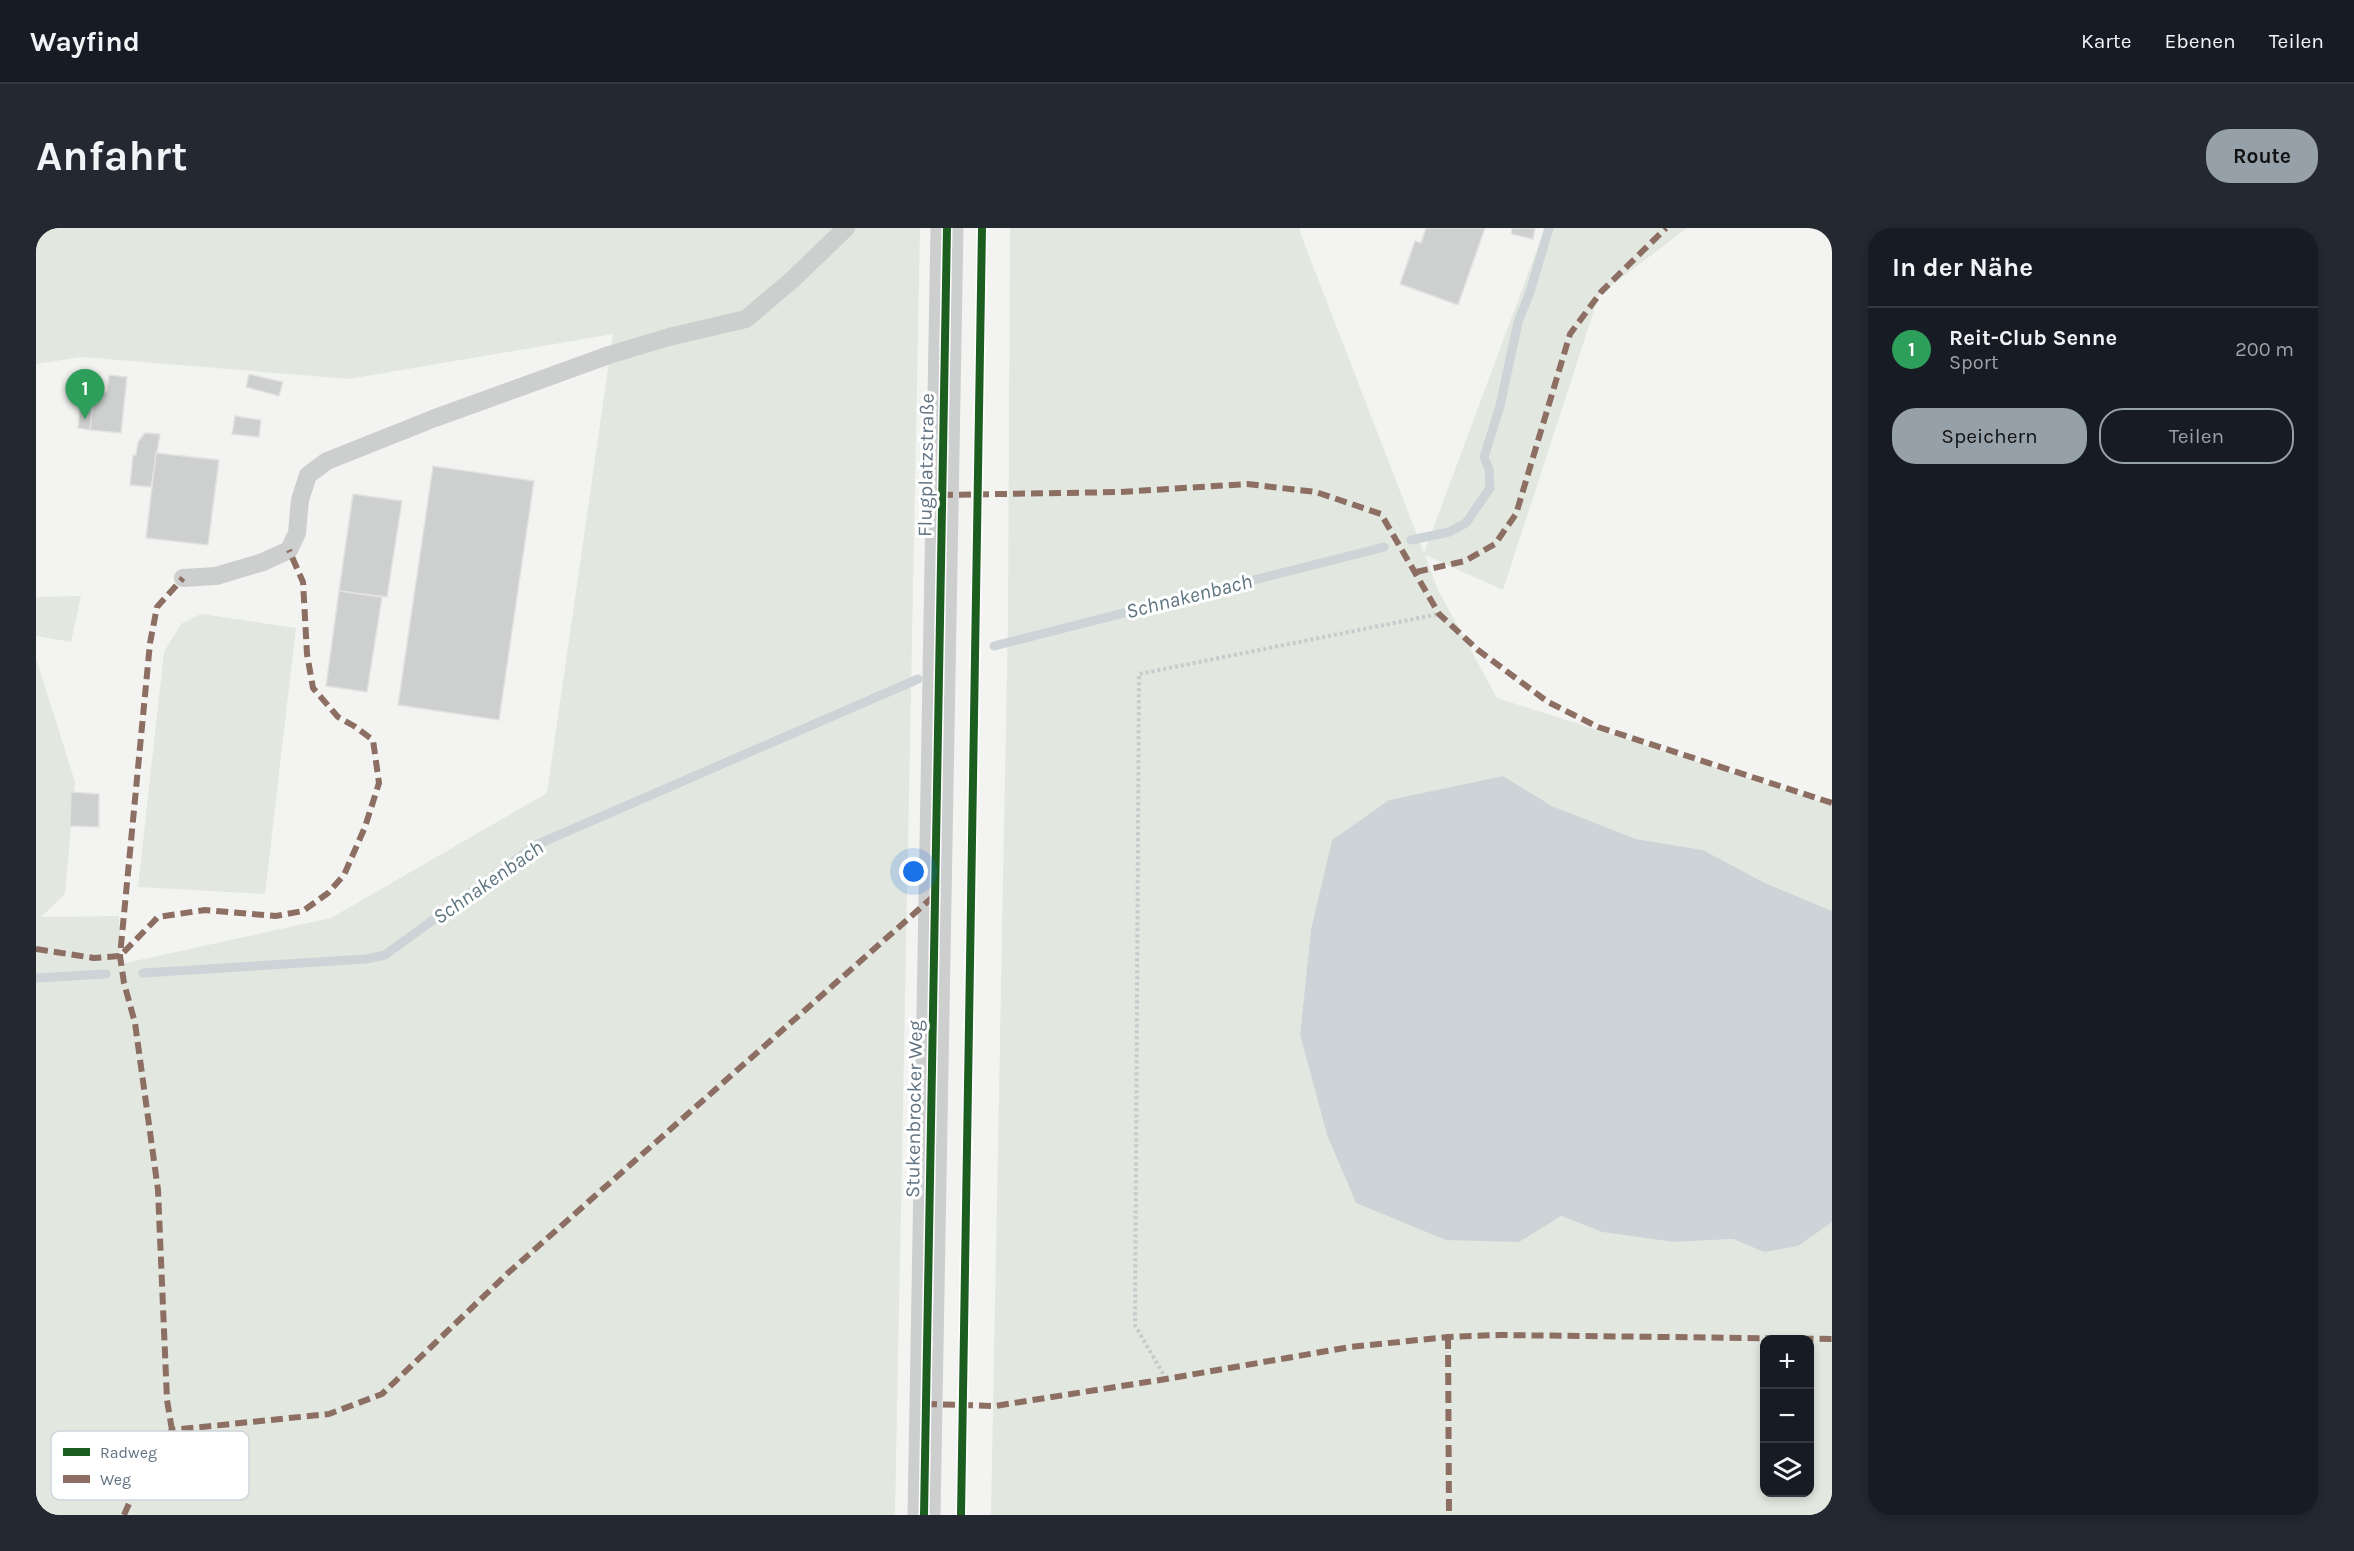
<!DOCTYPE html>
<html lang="de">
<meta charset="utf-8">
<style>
body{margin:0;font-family:Karla,sans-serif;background:#242831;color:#f1f3f6}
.controls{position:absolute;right:18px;bottom:18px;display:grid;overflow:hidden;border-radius:12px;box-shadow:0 3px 9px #0003}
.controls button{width:54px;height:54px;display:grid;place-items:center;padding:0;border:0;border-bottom:2px solid #363941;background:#171b24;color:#f1f3f6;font:30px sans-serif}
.you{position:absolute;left:878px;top:644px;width:21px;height:21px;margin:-15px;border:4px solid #fff;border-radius:50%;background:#1a73e8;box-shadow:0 0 0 9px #1a73e833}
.badge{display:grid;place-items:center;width:39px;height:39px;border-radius:50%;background:#95a0a9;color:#fff;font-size:20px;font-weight:700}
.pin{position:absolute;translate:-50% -50px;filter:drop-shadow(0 2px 3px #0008)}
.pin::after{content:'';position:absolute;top:32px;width:21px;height:18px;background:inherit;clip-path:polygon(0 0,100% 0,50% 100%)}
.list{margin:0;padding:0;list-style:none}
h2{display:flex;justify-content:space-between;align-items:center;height:78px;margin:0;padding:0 24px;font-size:26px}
h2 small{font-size:20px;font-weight:400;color:#9ea1a6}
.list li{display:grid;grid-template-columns:39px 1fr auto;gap:18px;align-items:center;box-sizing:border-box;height:84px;padding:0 24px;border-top:2px solid #363941}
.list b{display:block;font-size:22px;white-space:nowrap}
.list p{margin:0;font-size:20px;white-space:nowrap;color:#9ea1a6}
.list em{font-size:20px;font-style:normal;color:#9ea1a6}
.actions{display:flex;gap:12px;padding:18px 24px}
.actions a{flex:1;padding:14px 0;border:2px solid #95a0a9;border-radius:24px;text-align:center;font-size:21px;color:#95a0a9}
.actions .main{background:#95a0a9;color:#111}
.icon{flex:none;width:33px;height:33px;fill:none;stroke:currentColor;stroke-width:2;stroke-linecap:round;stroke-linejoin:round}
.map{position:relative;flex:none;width:1796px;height:1287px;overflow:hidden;border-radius:24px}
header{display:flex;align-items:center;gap:36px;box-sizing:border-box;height:84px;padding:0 30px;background:#171b24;border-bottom:2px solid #363941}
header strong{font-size:28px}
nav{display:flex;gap:33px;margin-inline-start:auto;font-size:21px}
.intro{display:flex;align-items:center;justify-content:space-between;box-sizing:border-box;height:144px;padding:0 36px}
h1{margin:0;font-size:42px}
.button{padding:15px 27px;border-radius:24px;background:#95a0a9;color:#111;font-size:21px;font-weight:700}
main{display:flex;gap:36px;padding:0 36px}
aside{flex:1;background:#171b24;border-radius:24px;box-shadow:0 3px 9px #0003}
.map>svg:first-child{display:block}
</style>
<header>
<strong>Wayfind</strong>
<nav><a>Karte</a><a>Ebenen</a><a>Teilen</a></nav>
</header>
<div class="intro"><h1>Anfahrt</h1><a class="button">Route</a></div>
<main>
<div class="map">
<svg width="1796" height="1287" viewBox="0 0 1796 1287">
<rect width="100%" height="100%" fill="#f3f4f1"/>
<g fill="#e2e7df" fill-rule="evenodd">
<polygon points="0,0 884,0 859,1287 0,1287 0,430 39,554 29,666 5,689 83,688 85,736 295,690 511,565 577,106 313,151 45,129 0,136"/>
<path d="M974 0H1264L1265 7 1388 325 1509 0H1651L1563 67 1467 362 1389 327 1401 360 1461 470 1796 577V683L1729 655 1667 622 1600 611 1516 578 1467 548 1353 572 1296 612 1275 701 1264 807 1291 907 1320 975 1483 1014 1524 988 1566 1004 1638 1014 1697 1011 1728 1024 1796 994V1287H955L972 390ZM1728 1112H1774V1264H1728Z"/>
<polygon points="45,368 35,414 0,408 0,369"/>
<polygon points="165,386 260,400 229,666 102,659 128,424 145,396"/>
</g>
<polygon fill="#ccd4d7" points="1467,548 1516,578 1600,611 1667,622 1729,655 1796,683 1796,994 1762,1018 1728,1024 1697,1011 1638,1014 1566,1004 1525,988 1483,1014 1410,1012 1320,975 1291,907 1264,807 1275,701 1296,612 1353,572"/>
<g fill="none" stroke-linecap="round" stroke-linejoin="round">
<g stroke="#ccd4d7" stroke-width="9">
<polyline points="1375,312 1413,304 1430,295 1454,260 1453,241 1448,229 1464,178 1482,94 1494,64 1513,0"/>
<polyline points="958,418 1348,319"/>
<polyline points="107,745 330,731 349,727 500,617 882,451"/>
<polyline points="0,750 70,746"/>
</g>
</g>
<g fill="#ced0d0" stroke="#e2e3e1" stroke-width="1.5">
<polygon points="1390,0 1449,0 1422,77 1364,56 1379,13 1385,15"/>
<polygon points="1476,0 1499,0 1497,11 1475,6"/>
<polygon points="213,146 247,154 243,168 210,159"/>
<polygon points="73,147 91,149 85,205 54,202 58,163 71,164"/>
<polygon points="44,181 56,182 54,202 42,200"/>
<polygon points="199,188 225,192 223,209 196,206"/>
<polygon points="109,205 124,206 115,259 94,257 97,227 100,227 102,214"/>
<polygon points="120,225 183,232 172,317 110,310"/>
<polygon points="397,238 498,253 463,492 362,477"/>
<polygon points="317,266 366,273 351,369 303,363"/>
<polygon points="303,363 346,369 331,464 290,458"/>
<polygon points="35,564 63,566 63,599 34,598"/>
</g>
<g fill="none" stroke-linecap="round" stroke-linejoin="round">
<polyline stroke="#c9cacb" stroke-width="4" stroke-dasharray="3 3" stroke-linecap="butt" points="1130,1151 1099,1097 1103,446 1403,386"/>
<polyline stroke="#cdcece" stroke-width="18" points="147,350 180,348 227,334 253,322 261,305 264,272 272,247 291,233 399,190 573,127 633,109 710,91 757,51 810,0"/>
<polyline stroke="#cdcece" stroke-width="33" points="888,1287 911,0"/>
<g stroke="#8d6e63" stroke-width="6" stroke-dasharray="12 6" stroke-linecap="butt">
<polyline points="905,267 1085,264 1211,256 1280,264 1345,286 1403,386 1442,422 1512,474 1562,499 1796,575"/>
<polyline points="1380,344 1429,333 1459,316 1480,286 1534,106 1565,64 1630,0"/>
<polyline points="0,721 58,730 84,728 122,689 169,682 240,688 267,683 292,665 308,647 329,599 343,555 337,512 318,498 302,489 277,460 271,426 267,354 253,322"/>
<polyline points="1412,1109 1413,1287"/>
<polyline points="889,1176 959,1178 1130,1151 1314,1119 1412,1109 1463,1107 1796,1111"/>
<polyline points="136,1202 131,1172 122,962 99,795 88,755 84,728 114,415 121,379 147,350"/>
<polyline points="88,1287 114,1228 136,1202 293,1186 346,1166 472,1045 898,668"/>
</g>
<g stroke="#fff" stroke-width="11">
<g id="cycleway">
<polyline points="888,1287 911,0"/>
<polyline points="925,1287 946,0"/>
</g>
</g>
<use href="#cycleway" stroke="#1b5e20" stroke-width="8"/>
</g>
<g text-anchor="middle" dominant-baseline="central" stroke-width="6" stroke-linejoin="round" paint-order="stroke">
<g font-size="20" fill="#627382" stroke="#fff">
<text transform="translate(890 237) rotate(-89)">Flugplatzstraße</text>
<text transform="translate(878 881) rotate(-89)">Stukenbrocker Weg</text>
</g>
<g font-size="21" font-style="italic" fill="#5e7580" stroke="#fff">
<text transform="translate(1153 368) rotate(-14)">Schnakenbach</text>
<text transform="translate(452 654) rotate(-35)">Schnakenbach</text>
</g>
</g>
<rect x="15" y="1203" width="198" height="69" rx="9" fill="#fff" stroke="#d0d5da" stroke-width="1.5"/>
<rect x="27" y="1220" width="27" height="8" fill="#1b5e20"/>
<rect x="27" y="1247" width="27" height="8" fill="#8d6e63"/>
<g font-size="16" fill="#627382">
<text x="64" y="1230">Radweg</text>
<text x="64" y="1257">Weg</text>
</g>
</svg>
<div class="controls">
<button>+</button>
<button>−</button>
<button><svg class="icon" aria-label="layers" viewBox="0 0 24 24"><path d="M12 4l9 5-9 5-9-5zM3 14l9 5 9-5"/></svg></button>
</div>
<div class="you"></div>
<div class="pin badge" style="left:49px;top:191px;background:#2e9e5b">1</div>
</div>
<aside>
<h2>In der Nähe<small></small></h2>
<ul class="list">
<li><span class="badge" style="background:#2e9e5b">1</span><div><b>Reit-Club Senne</b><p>Sport</p></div><em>200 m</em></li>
</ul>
<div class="actions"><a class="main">Speichern</a><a>Teilen</a></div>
</aside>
</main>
